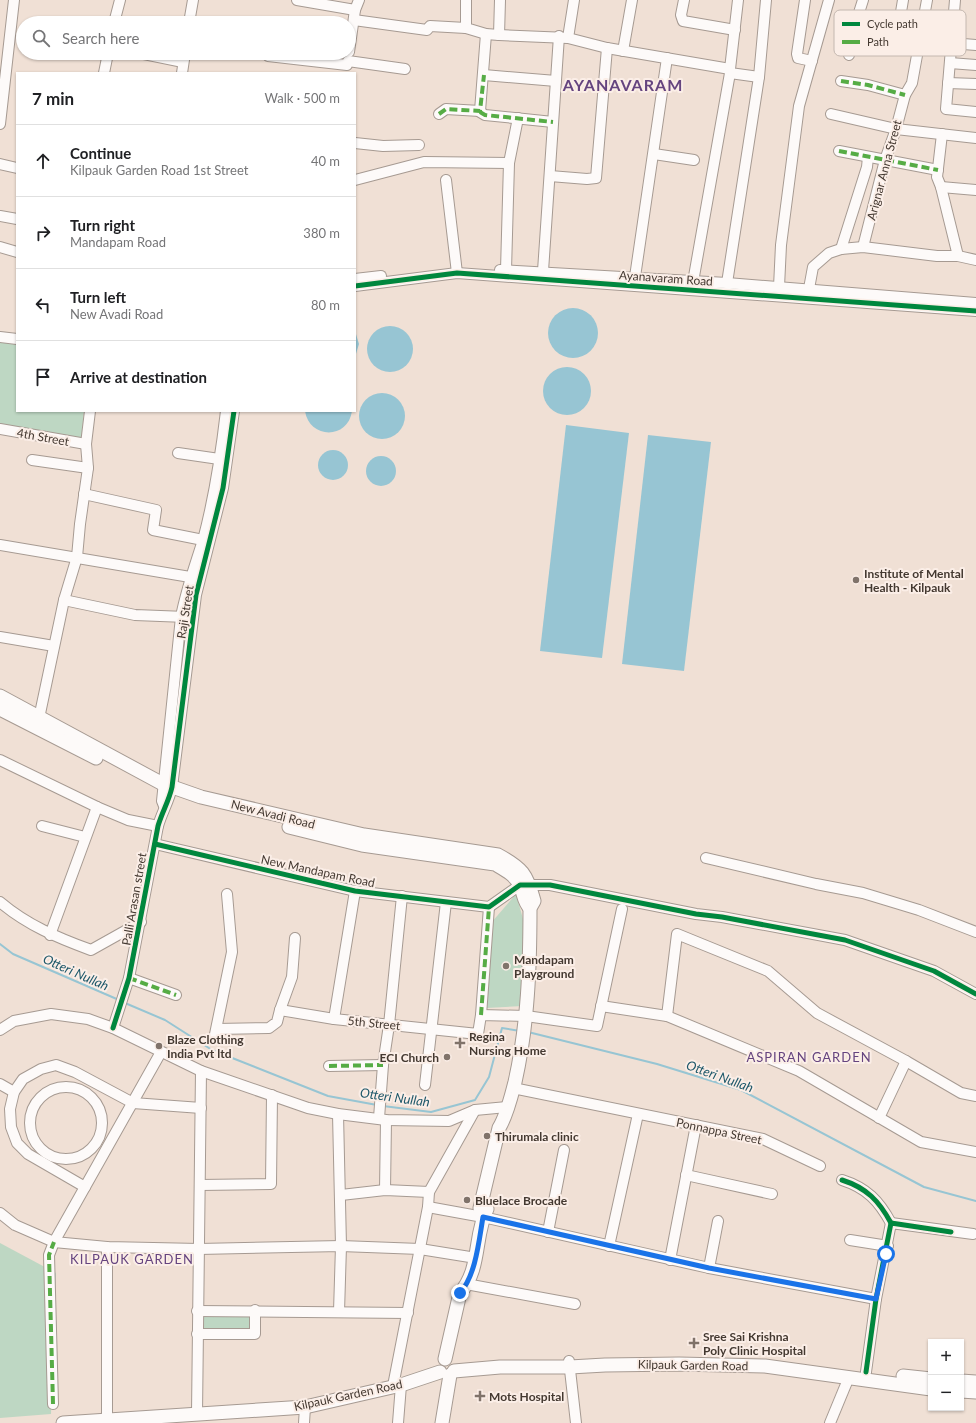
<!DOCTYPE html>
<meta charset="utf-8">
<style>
body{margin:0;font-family:Lato,sans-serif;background:#f2f2f2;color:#202124}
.controls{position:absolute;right:12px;bottom:12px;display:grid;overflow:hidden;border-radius:0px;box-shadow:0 1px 3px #0004}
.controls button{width:36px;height:36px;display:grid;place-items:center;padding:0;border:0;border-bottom:1px solid #e0e0e0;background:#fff;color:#202124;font:20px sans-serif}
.stop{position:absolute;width:12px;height:12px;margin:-9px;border:3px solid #1a73e8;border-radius:50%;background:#fff}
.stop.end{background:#1a73e8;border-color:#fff;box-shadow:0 1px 4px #0008}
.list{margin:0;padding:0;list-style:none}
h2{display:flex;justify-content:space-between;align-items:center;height:52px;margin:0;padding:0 16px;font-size:17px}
h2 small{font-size:13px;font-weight:400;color:#757577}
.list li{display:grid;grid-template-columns:26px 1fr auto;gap:12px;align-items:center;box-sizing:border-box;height:72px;padding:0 16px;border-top:1px solid #e0e0e0}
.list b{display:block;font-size:15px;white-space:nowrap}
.list p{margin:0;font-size:13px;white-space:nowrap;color:#757577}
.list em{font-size:13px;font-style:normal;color:#757577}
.icon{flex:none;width:22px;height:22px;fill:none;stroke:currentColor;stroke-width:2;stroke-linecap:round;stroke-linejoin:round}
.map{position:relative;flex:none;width:976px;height:1423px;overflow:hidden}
.search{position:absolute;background:#fff;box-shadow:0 1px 3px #0004;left:16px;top:16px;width:340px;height:44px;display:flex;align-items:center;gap:10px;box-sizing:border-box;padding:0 14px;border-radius:22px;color:#757577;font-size:15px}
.panel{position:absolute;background:#fff;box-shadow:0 1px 3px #0004;left:16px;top:72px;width:340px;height:340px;border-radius:0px}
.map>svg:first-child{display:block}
</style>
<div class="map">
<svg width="976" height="1423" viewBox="0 0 976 1423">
<rect width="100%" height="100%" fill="#f0e0d5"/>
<g fill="#bed7c3">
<polygon points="0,338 17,341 17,411 84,411 81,442 0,426"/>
<polygon points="516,894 525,926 523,1006 486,1008 491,923"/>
<polygon points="0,1243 56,1273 51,1414 0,1418"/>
<rect x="204" y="1314" width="48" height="16"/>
</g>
<g fill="#97c5d3">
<circle cx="573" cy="333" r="25"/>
<circle cx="390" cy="349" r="23"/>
<polygon points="355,331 359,344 355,357"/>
<circle cx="567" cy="391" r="24"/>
<circle cx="382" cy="416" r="23"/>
<path d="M305 411H352C348 440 309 439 305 411Z"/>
<polygon points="566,425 629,433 602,658 540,651"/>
<polygon points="648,435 711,442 684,671 622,664"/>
<circle cx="333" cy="465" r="15"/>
<circle cx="381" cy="471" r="15"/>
</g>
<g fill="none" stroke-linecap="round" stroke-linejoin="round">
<g stroke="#97c5d3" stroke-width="2">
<polyline points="0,944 13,954 119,1000"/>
<polyline points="125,1003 165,1020 212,1050 328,1096 377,1105"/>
<polyline points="528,1032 657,1064 741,1090 924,1187 976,1201"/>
<polyline points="383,1106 431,1112 475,1100 489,1077 502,1028 520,1031"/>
</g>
<g stroke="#a69a92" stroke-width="12">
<g id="minor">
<polyline points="297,0 355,10"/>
<polyline points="466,0 466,28 486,34 499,35 568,38 607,48 730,69 730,73 759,77"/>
<polyline points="684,0 681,15 683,21 735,30"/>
<polyline points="805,0 797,54 798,58 812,61"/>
<polyline points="903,0 899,24 923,28"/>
<polyline points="955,0 946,109 976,112"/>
<polyline points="354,20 427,30 430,26 466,28"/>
<polyline points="114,23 120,0"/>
<polyline points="189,23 193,0"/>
<polyline points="499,35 500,0"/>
<polyline points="568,38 574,0"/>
<polyline points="951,43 976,45"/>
<polyline points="623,51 632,0"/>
<polyline points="349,52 355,10 359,0"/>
<polyline points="139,53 183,62"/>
<polyline points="849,55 852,35 863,0"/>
<polyline points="268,56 347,65"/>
<polyline points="348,61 405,69"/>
<polyline points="950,63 976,65"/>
<polyline points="730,69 738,0"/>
<polyline points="104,73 108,53"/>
<polyline points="182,73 185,53"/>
<polyline points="484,75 556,81"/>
<polyline points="841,81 868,85 905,95"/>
<polyline points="948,83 976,84"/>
<polyline points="480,112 485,115 553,122"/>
<polyline points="439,114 446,109 480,111 486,34"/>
<polyline points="831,114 896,129 976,138"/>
<polyline points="0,124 14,0"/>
<polyline points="942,134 937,177 941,187 958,256"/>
<polyline points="355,143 383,146 419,145"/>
<polyline points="839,151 938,170"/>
<polyline points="654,154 694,160"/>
<polyline points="0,164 17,168"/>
<polyline points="550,176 587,179 596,178 607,48"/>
<polyline points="355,180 424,162 509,163"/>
<polyline points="446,180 457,273"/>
<polyline points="941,187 976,190"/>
<polyline points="0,216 17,219"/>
<polyline points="0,247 17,252"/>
<polyline points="863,247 885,160 896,129 905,95 912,83 927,0"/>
<polyline points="841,249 867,167 868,157"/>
<polyline points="500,270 727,283 976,303"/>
<polyline points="506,270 509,163 518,118"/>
<polyline points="543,271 559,36"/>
<polyline points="635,277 667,58"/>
<polyline points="355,279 381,276"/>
<polyline points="693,282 730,73"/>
<polyline points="727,283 759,77 766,0"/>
<polyline points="355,286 457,273 976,311"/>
<polyline points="779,287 781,245 799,106 829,0"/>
<polyline points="808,294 813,267 829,253 841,249 863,247 937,256 958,256 976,260"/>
<polyline points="0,337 17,339"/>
<polyline points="0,429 86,444"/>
<polyline points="178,453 226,460"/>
<polyline points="32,460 88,468"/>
<polyline points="84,494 156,510 153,530 203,540"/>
<polyline points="0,545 190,577"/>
<polyline points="64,600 135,615 186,617"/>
<polyline points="0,637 54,646"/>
<polyline points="38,723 64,600 77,557 80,524 88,468 86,444 90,411"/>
<polyline points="0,760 97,807 128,820 158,826"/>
<path d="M164 806 162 801 181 617C186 590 195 566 203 540 214 499 221 454 226 411"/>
<polyline points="42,826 85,837"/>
<polyline points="155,844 355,891 489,907 520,885 550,885 696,914 722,917 845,940 934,971 976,994"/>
<polyline points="706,858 816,884 863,893 919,910 976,932"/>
<path d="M0 902C27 925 58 938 91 950L141 922"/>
<polyline points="50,935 97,807"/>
<polyline points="129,978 176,995"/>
<polyline points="601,1006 667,1016 799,1071 921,1142 976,1152"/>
<polyline points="280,1010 292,977 295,938"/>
<polyline points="481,1015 489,907"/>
<polyline points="667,1016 677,934 768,971 817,1013 906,1061 961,1093 976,1096"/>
<polyline points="334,1019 355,891"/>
<path d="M113 1028 129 978 158 826C162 812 169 801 172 787L196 595 223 488 234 411"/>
<polyline points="217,1029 269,1028 277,1022 280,1010 334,1019 478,1034 481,1015 526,1016 597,1026 622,909"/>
<polyline points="0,1030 14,1021 51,1014 88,1019 113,1028 201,1071 308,1108 338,1114 386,1120 449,1121 475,1110 507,1107"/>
<polyline points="214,1039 232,952 227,894"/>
<polyline points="329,1066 383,1065"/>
<polyline points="0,1084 14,1092"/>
<polyline points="425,1085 446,902"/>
<circle cx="66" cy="1123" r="36"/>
<polyline points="513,1088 763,1139 820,1166"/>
<polyline points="338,1114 341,1246 339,1312"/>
<polyline points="379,1118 383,1065 389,1025 402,896"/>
<polyline points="879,1118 906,1061"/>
<polyline points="686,1175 772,1194"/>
<path d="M842 1180C867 1188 879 1201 891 1223"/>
<polyline points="200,1185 271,1184 272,1095"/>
<polyline points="85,1187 28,1154 17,1143 11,1127 10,1109 14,1092 23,1079 41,1069 56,1065 75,1072 133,1103 201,1108"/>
<polyline points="385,1190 386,1120"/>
<polyline points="341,1195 385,1190 429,1192"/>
<polyline points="428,1207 483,1217 709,1268 876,1299"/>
<polyline points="0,1213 15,1225 54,1242 107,1247 199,1249 341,1246 420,1249 476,1258"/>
<polyline points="548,1232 564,1150"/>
<polyline points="850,1240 888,1246"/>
<polyline points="609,1246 638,1114"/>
<polyline points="107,1247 107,1420"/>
<polyline points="670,1260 696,1125"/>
<polyline points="709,1268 718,1221"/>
<polyline points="466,1284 575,1304"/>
<polyline points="197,1311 408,1313"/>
<polyline points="197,1334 255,1334 255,1310"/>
<polyline points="569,1361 576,1423"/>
<polyline points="866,1372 876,1299 891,1223 973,1234"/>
<polyline points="393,1386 428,1207 429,1192 475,1110"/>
<polyline points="53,1404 49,1255 54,1242 161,1052"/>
<polyline points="197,1414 201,1071"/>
<polyline points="304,1423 305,1407"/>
<polyline points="398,1423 401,1385"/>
<polyline points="830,1423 849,1377"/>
</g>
</g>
<g stroke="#a69a92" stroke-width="15">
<g id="major">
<path d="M0 696 161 783 201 797 364 835 498 855C522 868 527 874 534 901L530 908C530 967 528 1024 515 1082 511 1097 507 1115 499 1128L480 1208 483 1217"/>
<polyline points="0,709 96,758"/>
<path d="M289 827 362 845 495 864C505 870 514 874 520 885 524 893 523 901 530 908"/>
<path d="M445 1359 460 1293C481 1270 474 1235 487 1209"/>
<polyline points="454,1371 500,1367 570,1367 605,1365 679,1364 765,1366 931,1389"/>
<polyline points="903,1376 931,1379"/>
<polyline points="961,1381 976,1382"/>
<polyline points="961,1391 976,1392"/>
<polyline points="63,1423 305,1407 401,1385 440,1372"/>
<polyline points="442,1423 450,1375"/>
</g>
</g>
<use href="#minor" stroke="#fdfaf9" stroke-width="10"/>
<use href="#major" stroke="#fdfaf9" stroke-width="13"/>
<g stroke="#56ac45" stroke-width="4" stroke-dasharray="8 4" stroke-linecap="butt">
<polyline points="841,81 868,85 905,95"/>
<polyline points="480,112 485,115 553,122"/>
<polyline points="439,114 446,109 480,111 484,75"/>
<polyline points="839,151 938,170"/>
<polyline points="129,978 176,995"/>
<polyline points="481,1015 489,907"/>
<polyline points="329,1066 383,1065"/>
<polyline points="53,1404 49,1255 54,1242"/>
</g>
<g stroke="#fbeee7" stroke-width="8">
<g id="cycleway">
<polyline points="355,286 457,273 976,311"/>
<polyline points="155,844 355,891 489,907 520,885 550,885 696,914 722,917 845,940 934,971 976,994"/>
<path d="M113 1028 129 978 158 826C162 812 169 801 172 787L196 595 223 488 234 411"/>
<path d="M842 1180C867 1188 879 1201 891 1223"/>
<polyline points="866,1372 876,1299 891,1223 951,1232"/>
</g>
</g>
<use href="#cycleway" stroke="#00873e" stroke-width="5"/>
</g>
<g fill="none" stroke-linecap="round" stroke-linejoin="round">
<path stroke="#1a73e8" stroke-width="5" d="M460 1293C476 1275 479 1240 483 1217L709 1268 876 1299 886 1254"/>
</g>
<g fill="#80736a" stroke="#fbeee7" stroke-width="1.5">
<circle cx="856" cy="580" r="4"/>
<circle cx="506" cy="966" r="4"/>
<path d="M458 1037h4v4h4v4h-4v4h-4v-4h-4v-4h4z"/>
<circle cx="159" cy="1046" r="4"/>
<circle cx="447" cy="1057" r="4"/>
<circle cx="487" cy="1136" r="4"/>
<circle cx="467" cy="1200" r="4"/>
<path d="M692 1337h4v4h4v4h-4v4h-4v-4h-4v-4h4z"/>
<path d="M478 1390h4v4h4v4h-4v4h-4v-4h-4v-4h4z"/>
</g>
<g text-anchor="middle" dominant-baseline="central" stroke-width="4" stroke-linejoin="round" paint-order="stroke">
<g font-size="12" fill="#443931" stroke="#fbeee7">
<text transform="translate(884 170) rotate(-75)">Arignar Anna Street</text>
<text transform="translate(666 278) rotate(4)">Ayanavaram Road</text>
<text transform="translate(43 437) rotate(10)">4th Street</text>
<text transform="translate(185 612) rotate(-81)">Raji Street</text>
<text transform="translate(273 814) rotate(14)">New Avadi Road</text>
<text transform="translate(318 871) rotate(12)">New Mandapam Road</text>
<text transform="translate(134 899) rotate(-80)">Palli Arasan street</text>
<text transform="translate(374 1023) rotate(6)">5th Street</text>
<text transform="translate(719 1131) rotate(12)">Ponnappa Street</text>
<text transform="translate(693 1365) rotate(1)">Kilpauk Garden Road</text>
<text transform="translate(348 1395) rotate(-12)">Kilpauk Garden Road</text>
</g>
<g font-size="12" font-weight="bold" fill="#443931" stroke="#fbeee7" text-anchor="start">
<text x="864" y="573">Institute of Mental<tspan x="864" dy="14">Health - Kilpauk</tspan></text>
<text x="514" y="959">Mandapam<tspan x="514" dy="14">Playground</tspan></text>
<text x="469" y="1036">Regina<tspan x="469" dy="14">Nursing Home</tspan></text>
<text x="167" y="1039">Blaze Clothing<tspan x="167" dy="14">India Pvt ltd</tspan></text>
<text x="439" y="1057" text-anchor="end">ECI Church</text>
<text x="495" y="1136">Thirumala clinic</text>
<text x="475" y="1200">Bluelace Brocade</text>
<text x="703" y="1336">Sree Sai Krishna<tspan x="703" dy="14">Poly Clinic Hospital</tspan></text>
<text x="489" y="1396">Mots Hospital</text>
</g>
<g font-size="13" font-style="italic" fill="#1c5769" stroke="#fbeee7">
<text transform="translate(76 972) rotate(24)">Otteri Nullah</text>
<text transform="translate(720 1076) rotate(20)">Otteri Nullah</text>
<text transform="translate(395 1097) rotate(8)">Otteri Nullah</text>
</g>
<g font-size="13" letter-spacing="1" fill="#65447f" stroke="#fbeee7">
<text x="809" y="1057">ASPIRAN GARDEN</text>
<text x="132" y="1259">KILPAUK GARDEN</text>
</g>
<g font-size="16" font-weight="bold" letter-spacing="1" fill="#65447f" stroke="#fbeee7">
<text x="623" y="84">AYANAVARAM</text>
</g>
</g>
<rect x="834" y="10" width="132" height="46" rx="6" fill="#fbeee7" stroke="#c4b8b0" stroke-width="1"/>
<rect x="842" y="22" width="18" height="4" fill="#00873e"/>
<rect x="842" y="40" width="18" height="4" fill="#56ac45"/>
<g font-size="11" fill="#443931">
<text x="867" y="28">Cycle path</text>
<text x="867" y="46">Path</text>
</g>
</svg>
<div class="controls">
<button>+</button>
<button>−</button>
</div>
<div class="stop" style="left:886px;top:1254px"></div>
<div class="stop end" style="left:460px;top:1293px"></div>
<div class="search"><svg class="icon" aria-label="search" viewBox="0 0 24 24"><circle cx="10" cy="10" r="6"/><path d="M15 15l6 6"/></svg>Search here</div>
<section class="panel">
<h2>7 min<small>Walk · 500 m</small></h2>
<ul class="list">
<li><svg class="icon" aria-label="ahead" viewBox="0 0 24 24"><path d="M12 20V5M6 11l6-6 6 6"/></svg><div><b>Continue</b><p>Kilpauk Garden Road 1st Street</p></div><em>40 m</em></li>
<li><svg class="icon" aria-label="right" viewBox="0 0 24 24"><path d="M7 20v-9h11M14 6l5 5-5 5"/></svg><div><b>Turn right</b><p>Mandapam Road</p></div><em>380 m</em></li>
<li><svg class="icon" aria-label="left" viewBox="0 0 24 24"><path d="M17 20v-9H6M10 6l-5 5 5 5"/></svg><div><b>Turn left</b><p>New Avadi Road</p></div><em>80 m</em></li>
<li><svg class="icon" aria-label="arrive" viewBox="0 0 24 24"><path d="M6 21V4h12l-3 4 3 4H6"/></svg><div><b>Arrive at destination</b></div></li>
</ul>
</section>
</div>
